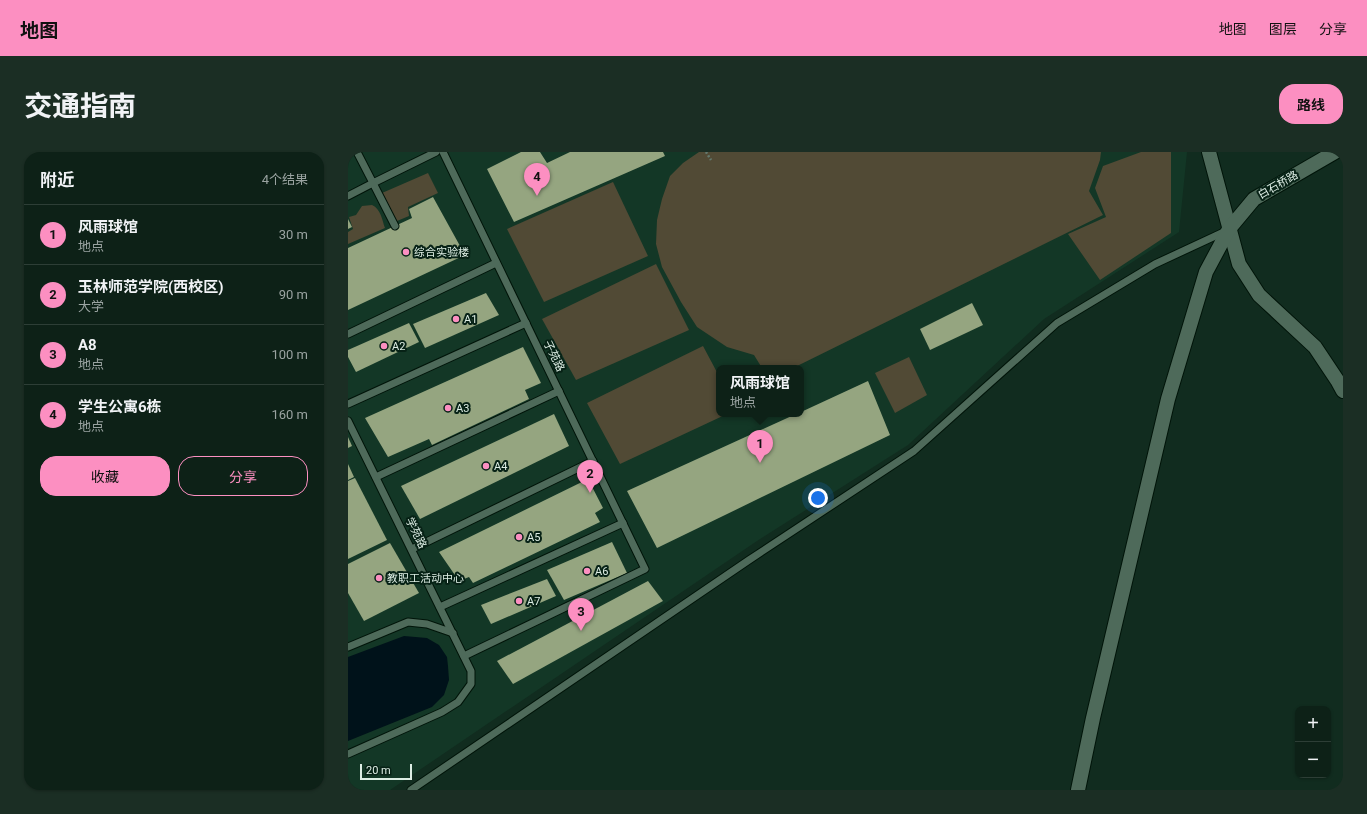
<!DOCTYPE html>
<html lang="zh">
<meta charset="utf-8">
<style>
body{margin:0;font-family:Roboto,"Noto Sans SC",sans-serif;background:#1b2e24;color:#f1f3f6}
.controls{position:absolute;right:12px;bottom:12px;display:grid;overflow:hidden;border-radius:8px;box-shadow:0 1px 3px #0004}
.controls button{width:36px;height:36px;display:grid;place-items:center;padding:0;border:0;border-bottom:1px solid #2d3e36;background:#0d2117;color:#f1f3f6;font:20px sans-serif}
.scale{position:absolute;left:12px;bottom:10px;width:52px;box-sizing:border-box;padding-left:4px;border:2px solid #ddede4;border-top:0;font-size:11px;line-height:14px;white-space:nowrap;color:#ddede4;-webkit-text-stroke:3px #072216;paint-order:stroke}
.you{position:absolute;left:470px;top:346px;width:14px;height:14px;margin:-10px;border:3px solid #fff;border-radius:50%;background:#1a73e8;box-shadow:0 0 0 6px #1a73e833}
.badge{display:grid;place-items:center;width:26px;height:26px;border-radius:50%;background:#fc8fc1;color:#111;font-size:13px;font-weight:700}
.pin{position:absolute;translate:-50% -33px;filter:drop-shadow(0 1px 2px #0008)}
.pin::after{content:'';position:absolute;top:21px;width:14px;height:12px;background:inherit;clip-path:polygon(0 0,100% 0,50% 100%)}
.popup{position:absolute;left:368px;top:213px;width:88px;height:52px;box-sizing:border-box;display:grid;place-content:center;border-radius:8px;background:#0d2117;filter:drop-shadow(0 1px 3px #0005);font-size:13px;white-space:nowrap;color:#9aa3a1}
.popup b{font-size:15px;color:#f1f3f6}
.popup::after{content:'';position:absolute;left:50%;top:100%;margin-left:-8px;border:8px solid transparent;border-top-color:#0d2117}
.list{margin:0;padding:0;list-style:none}
h2{display:flex;justify-content:space-between;align-items:center;height:52px;margin:0;padding:0 16px;font-size:17px}
h2 small{font-size:13px;font-weight:400;color:#9aa3a1}
.list li{display:grid;grid-template-columns:26px 1fr auto;gap:12px;align-items:center;box-sizing:border-box;height:60px;padding:0 16px;border-top:1px solid #2d3e36}
.list b{display:block;font-size:15px;white-space:nowrap}
.list p{margin:0;font-size:13px;white-space:nowrap;color:#9aa3a1}
.list em{font-size:13px;font-style:normal;color:#9aa3a1}
.actions{display:flex;gap:8px;padding:12px 16px}
.actions a{flex:1;padding:9px 0;border:1px solid #fc8fc1;border-radius:16px;text-align:center;font-size:14px;color:#fc8fc1}
.actions .main{background:#fc8fc1;color:#111}
.map{position:relative;flex:none;width:995px;height:638px;overflow:hidden;border-radius:16px}
header{display:flex;align-items:center;gap:24px;box-sizing:border-box;height:56px;padding:0 20px;background:#fc8fc1;color:#111}
header strong{font-size:19px}
nav{display:flex;gap:22px;margin-inline-start:auto;font-size:14px}
.intro{display:flex;align-items:center;justify-content:space-between;box-sizing:border-box;height:96px;padding:0 24px}
h1{margin:0;font-size:28px}
.button{padding:10px 18px;border-radius:16px;background:#fc8fc1;color:#111;font-size:14px;font-weight:700}
main{display:flex;gap:24px;padding:0 24px}
aside{flex:1;background:#0d2117;border-radius:16px;box-shadow:0 1px 3px #0004}
.map>svg:first-child{display:block}
</style>
<header>
<strong>地图</strong>
<nav><a>地图</a><a>图层</a><a>分享</a></nav>
</header>
<div class="intro"><h1>交通指南</h1><a class="button">路线</a></div>
<main>
<aside>
<h2>附近<small>4个结果</small></h2>
<ul class="list">
<li><span class="badge">1</span><div><b>风雨球馆</b><p>地点</p></div><em>30 m</em></li>
<li><span class="badge">2</span><div><b>玉林师范学院(西校区)</b><p>大学</p></div><em>90 m</em></li>
<li><span class="badge">3</span><div><b>A8</b><p>地点</p></div><em>100 m</em></li>
<li><span class="badge">4</span><div><b>学生公寓6栋</b><p>地点</p></div><em>160 m</em></li>
</ul>
<div class="actions"><a class="main">收藏</a><a>分享</a></div>
</aside>
<div class="map">
<svg width="995" height="638" viewBox="0 0 995 638">
<rect width="100%" height="100%" fill="#112c1f"/>
<path fill="#133726" fill-rule="evenodd" d="M0 0H839L831 80 696 167 560 293 409 389 42 638H0ZM371 216H453V262H371Z"/>
<g fill="#514a35">
<polygon points="351,0 753,0 752,8 741,39 755,63 445,216 414,216 406,203 379,195 349,175 333,150 314,115 308,92 309,68 314,47 322,24 335,11"/>
<polygon points="793,0 823,0 823,81 752,128 720,82 758,65 747,36 755,14"/>
<polygon points="80,21 90,41 60,55 61,64 49,69 34,41"/>
<polygon points="265,30 300,104 196,150 159,77"/>
<path d="M24 53C33 57 34 68 37 76L0 92V80L5 77 1 65 8 63 14 54Z"/>
<polygon points="308,112 341,178 228,228 194,167"/>
<polygon points="355,194 371,224 371,262 379,262 272,312 239,251"/>
<polygon points="561,205 579,243 547,261 527,221"/>
</g>
<polygon fill="#00121a" points="56,484 79,486 91,493 99,505 100,514 101,528 96,543 84,555 0,589 0,505"/>
<g fill="#95a580">
<polygon points="173,0 192,0 199,11 222,0 315,0 317,4 166,70 139,17"/>
<polygon points="85,45 117,103 0,158 0,96 64,66 61,57"/>
<polygon points="0,67 4,75 0,77"/>
<polygon points="138,141 151,163 77,196 65,172"/>
<polygon points="624,151 635,173 582,198 572,177"/>
<polygon points="61,171 71,190 8,220 0,205 0,198"/>
<polygon points="175,195 193,231 177,238 181,247 84,293 81,287 40,305 17,266"/>
<polygon points="520,229 542,283 309,396 279,339 448,262 453,262 453,260"/>
<polygon points="206,262 221,294 72,367 53,334"/>
<polygon points="0,285 4,294 0,296"/>
<polygon points="0,312 6,325 0,328"/>
<polygon points="7,326 39,388 0,407 0,329"/>
<polygon points="240,327 255,356 247,361 252,370 125,431 121,425 111,429 91,400"/>
<polygon points="264,390 279,421 216,448 199,418"/>
<polygon points="42,391 71,441 16,469 0,441 0,412"/>
<polygon points="199,427 208,444 143,472 133,453"/>
<polygon points="300,429 315,449 165,532 149,509"/>
</g>
<g fill="none" stroke-linecap="round" stroke-linejoin="round">
<g stroke="#001409" stroke-width="9">
<g id="lane">
<polyline points="9,0 25,31 88,0"/>
<polyline points="95,0 297,417 116,504"/>
<polyline points="0,44 25,31 47,74"/>
<polyline points="0,182 148,111"/>
<polyline points="0,252 178,171"/>
<polyline points="0,269 123,519 123,532 110,550 94,560 0,602"/>
<polyline points="28,325 211,239"/>
<polyline points="64,397 245,309"/>
<polyline points="92,455 275,371"/>
<polyline points="0,495 60,470 79,472 105,481"/>
<polyline points="63,638 401,408 566,299 709,171 807,112 878,79"/>
</g>
</g>
<g stroke="#001409" stroke-width="16">
<g id="street">
<polyline points="861,0 891,112 911,143 967,195 989,228 995,239"/>
<polyline points="730,638 745,566 820,247 858,120 881,77 906,47 987,0"/>
</g>
</g>
<polyline stroke="#647a6f" stroke-width="2.5" stroke-dasharray="2 2" stroke-linecap="butt" points="358,0 363,8"/>
<use href="#lane" stroke="#4e6a5a" stroke-width="7"/>
<use href="#street" stroke="#4e6a5a" stroke-width="14"/>
</g>
<g fill="#fc8fc1" stroke="#072216" stroke-width="1.5">
<circle cx="58" cy="100" r="4"/>
<circle cx="108" cy="167" r="4"/>
<circle cx="36" cy="194" r="4"/>
<circle cx="100" cy="256" r="4"/>
<circle cx="138" cy="314" r="4"/>
<circle cx="171" cy="385" r="4"/>
<circle cx="239" cy="419" r="4"/>
<circle cx="31" cy="426" r="4"/>
<circle cx="171" cy="449" r="4"/>
</g>
<g text-anchor="middle" dominant-baseline="central" stroke-width="4" stroke-linejoin="round" paint-order="stroke">
<g font-size="11" fill="#ddede4" stroke="#072216">
<text transform="translate(930 33) rotate(-30)">白石桥路</text>
<text transform="translate(206 204) rotate(64)">子苑路</text>
<text transform="translate(68 381) rotate(64)">学苑路</text>
</g>
<g font-size="11" fill="#ddede4" stroke="#072216" text-anchor="start">
<text x="66" y="100">综合实验楼</text>
<text x="116" y="167">A1</text>
<text x="44" y="194">A2</text>
<text x="108" y="256">A3</text>
<text x="146" y="314">A4</text>
<text x="179" y="385">A5</text>
<text x="247" y="419">A6</text>
<text x="39" y="426">教职工活动中心</text>
<text x="179" y="449">A7</text>
</g>
</g>
</svg>
<div class="controls">
<button>+</button>
<button>−</button>
</div>
<div class="scale">20 m</div>
<div class="you"></div>
<div class="pin badge" style="left:412px;top:311px">1</div>
<div class="popup"><b>风雨球馆</b>地点</div>
<div class="pin badge" style="left:242px;top:341px">2</div>
<div class="pin badge" style="left:233px;top:479px">3</div>
<div class="pin badge" style="left:189px;top:44px">4</div>
</div>
</main>
